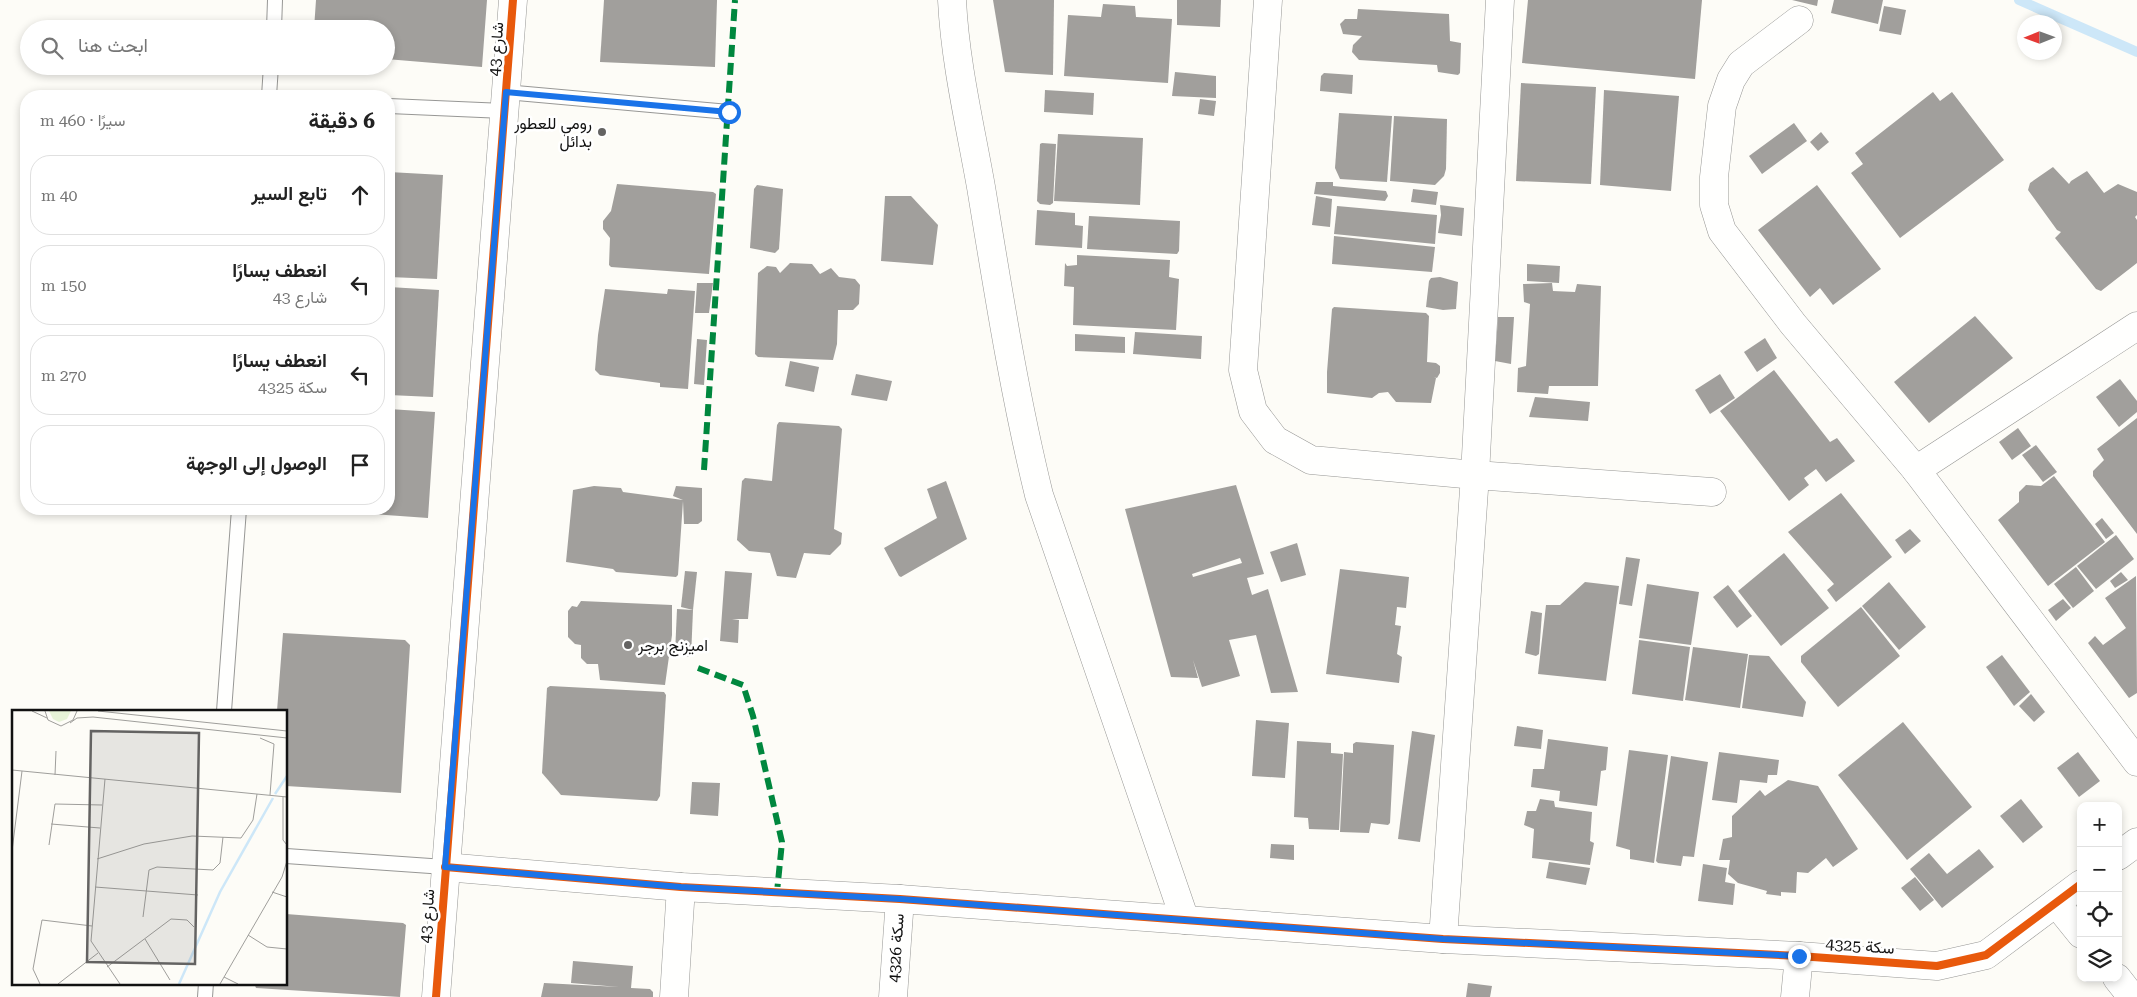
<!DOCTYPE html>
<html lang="ar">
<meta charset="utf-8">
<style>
body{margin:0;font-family:"Roboto Serif",Vazirmatn,serif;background:#f6f6f6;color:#222;direction:rtl}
.controls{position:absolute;right:15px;bottom:15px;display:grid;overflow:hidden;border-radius:10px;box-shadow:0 2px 8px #0003}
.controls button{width:45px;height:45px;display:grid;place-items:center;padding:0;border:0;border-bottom:1px solid #e0e0e0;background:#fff;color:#222;font:25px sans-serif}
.compass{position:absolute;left:2017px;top:15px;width:45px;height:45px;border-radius:50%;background:#fff;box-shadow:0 2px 8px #0003;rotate:269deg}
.stop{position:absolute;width:15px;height:15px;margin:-11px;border:4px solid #1a73e8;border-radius:50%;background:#fff}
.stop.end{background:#1a73e8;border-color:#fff;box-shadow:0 1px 5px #0008}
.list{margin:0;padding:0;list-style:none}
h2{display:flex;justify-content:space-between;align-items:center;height:65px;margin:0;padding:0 20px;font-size:21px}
h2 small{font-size:16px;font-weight:400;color:#767676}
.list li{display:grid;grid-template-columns:32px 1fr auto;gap:15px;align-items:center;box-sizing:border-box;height:80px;margin:0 10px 10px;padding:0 10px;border:1px solid #e0e0e0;border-radius:20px}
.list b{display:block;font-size:19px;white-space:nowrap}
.list p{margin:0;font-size:16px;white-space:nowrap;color:#767676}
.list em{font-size:16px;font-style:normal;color:#767676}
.icon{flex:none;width:28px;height:28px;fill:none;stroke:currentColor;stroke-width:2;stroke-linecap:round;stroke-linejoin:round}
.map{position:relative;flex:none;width:2137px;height:997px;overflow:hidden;direction:ltr}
.search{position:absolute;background:#fff;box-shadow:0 2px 8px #0003;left:20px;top:20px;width:375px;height:55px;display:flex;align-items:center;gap:12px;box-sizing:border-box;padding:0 18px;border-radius:28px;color:#767676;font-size:19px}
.panel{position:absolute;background:#fff;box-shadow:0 2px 8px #0003;left:20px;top:90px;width:375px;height:425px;border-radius:20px;direction:rtl}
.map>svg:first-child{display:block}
</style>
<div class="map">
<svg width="2137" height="997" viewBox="0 0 2137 997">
<rect width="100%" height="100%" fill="#fdfcf7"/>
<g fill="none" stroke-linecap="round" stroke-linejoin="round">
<polyline stroke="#cde7f8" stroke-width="10" points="2019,0 2137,52"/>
</g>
<g fill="#a19f9c" fill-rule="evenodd">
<polygon points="316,0 487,0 482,67 386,59 386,29 314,29"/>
<polygon points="604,0 717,0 715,67 600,62"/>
<polygon points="993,0 1054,0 1053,75 1005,72"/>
<polygon points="1177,0 1221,0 1220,27 1177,25"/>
<polygon points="1528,0 1702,0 1695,79 1522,63"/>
<polygon points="1792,0 1818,0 1817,6"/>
<polygon points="1834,0 1883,0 1878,24 1831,13"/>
<polygon points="1103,4 1135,6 1136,17 1172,19 1168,83 1064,76 1068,15 1101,17"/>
<polygon points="1884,6 1906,10 1901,35 1879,31"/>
<polygon points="1358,9 1449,14 1450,41 1461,43 1460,73 1458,75 1438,72 1437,65 1359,60 1352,52 1353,45 1362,36 1343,34 1340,24 1345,19 1357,19"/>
<polygon points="1175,72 1216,76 1216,98 1172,96"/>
<polygon points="1324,73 1353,75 1352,94 1320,91 1321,76"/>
<polygon points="1521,83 1596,87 1591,184 1516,181"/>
<polygon points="1045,90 1094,93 1093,115 1044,112"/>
<polygon points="1604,90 1679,96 1671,191 1600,185"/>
<polygon points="1933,92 1940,101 1952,92 2004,160 1900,238 1851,173 1863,164 1855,153"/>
<polygon points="1200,99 1216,101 1214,116 1198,114"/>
<polygon points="1339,113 1392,116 1387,182 1340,179 1335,168"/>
<polygon points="1394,116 1447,119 1446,169 1444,176 1435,185 1390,181"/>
<polygon points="1794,123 1807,141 1762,174 1749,156"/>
<polygon points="1821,132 1829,142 1818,151 1810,142"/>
<polygon points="1058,134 1143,138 1140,205 1054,201"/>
<polygon points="1042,143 1056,144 1053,203 1050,205 1040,204 1037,201 1040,144"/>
<polygon points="2053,167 2069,184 2071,181 2087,171 2104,193 2118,184 2137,192 2137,215 2135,217 2137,220 2137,263 2101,291 2096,289 2055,238 2061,232 2057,230 2028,190 2030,183"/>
<polygon points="389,172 443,175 437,279 389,277"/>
<polygon points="1316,182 1333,182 1333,186 1386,191 1388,196 1385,201 1314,194"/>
<polygon points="617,184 713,192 716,194 709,274 611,267 609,265 610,238 603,229 603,221 611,211"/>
<polygon points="757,185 783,189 779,249 775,253 750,248 754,189"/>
<polygon points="1817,185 1881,269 1833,305 1820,288 1810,297 1758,230"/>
<polygon points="1413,189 1438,192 1436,205 1411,202"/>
<polygon points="885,196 911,196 938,225 933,265 881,261"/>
<polygon points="1316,196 1332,199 1330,227 1312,225"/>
<polygon points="1440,205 1464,208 1462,236 1438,233 1441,215"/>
<polygon points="1337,206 1437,215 1435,244 1334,234"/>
<polygon points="1037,210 1075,213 1075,225 1083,226 1082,248 1035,245"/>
<polygon points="1089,216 1180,221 1179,251 1177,254 1087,249"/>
<polygon points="1334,236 1435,247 1432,272 1332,264"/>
<polygon points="1077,255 1170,260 1169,277 1179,279 1176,330 1073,325 1074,287 1064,286 1065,263 1067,266 1077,265"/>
<polygon points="790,263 812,264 820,274 831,268 839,277 855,279 860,285 859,304 853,310 838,310 837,344 833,360 758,357 755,354 758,273 767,266 776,267 780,273"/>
<polygon points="1527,264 1560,266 1559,283 1527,281"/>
<polygon points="1440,277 1458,282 1456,309 1443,310 1426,307 1429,281 1431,278"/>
<polygon points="697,283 713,283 709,313 695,313"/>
<polygon points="1552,283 1553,291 1575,292 1577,284 1601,286 1598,386 1549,386 1548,394 1517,392 1518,368 1526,366 1530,304 1524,302 1523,284"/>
<polygon points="389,287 439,290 433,397 389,395"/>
<polygon points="605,289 667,294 668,289 695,291 688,389 660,387 660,383 600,375 595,370 598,335"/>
<polygon points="1334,307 1426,313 1429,316 1427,362 1436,363 1440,366 1440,373 1437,378 1434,377 1436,378 1431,403 1396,402 1388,392 1379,393 1372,398 1327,393 1327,372 1332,309"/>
<polygon points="1975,316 2013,358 1929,423 1894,382"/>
<polygon points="1498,317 1514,317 1511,364 1495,361"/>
<polygon points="1135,332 1202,336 1201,359 1133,354"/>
<polygon points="1075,334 1125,337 1125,353 1075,351"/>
<polygon points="1765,338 1777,358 1757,372 1744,352"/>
<polygon points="697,339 707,340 704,385 694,384"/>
<polygon points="790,361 819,367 814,392 785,386"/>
<polygon points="1774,370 1830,442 1837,438 1855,461 1826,482 1816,469 1804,478 1809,485 1789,501 1720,411"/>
<polygon points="856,374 892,381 887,401 851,395"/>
<polygon points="1720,374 1735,398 1710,414 1695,390"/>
<polygon points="2120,379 2137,401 2137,412 2119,427 2096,397"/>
<polygon points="1535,397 1590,402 1588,421 1529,417"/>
<polygon points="389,409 435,412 428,518 316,510 389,509"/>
<polygon points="2137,418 2137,534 2093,476 2093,471 2104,460 2097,449"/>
<polygon points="779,422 839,426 842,429 834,529 842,533 841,544 830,555 804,553 796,578 777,576 770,553 749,551 737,540 742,481 745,478 772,481 777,425"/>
<polygon points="2018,428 2031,446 2012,460 1999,442"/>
<polygon points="2036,445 2057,472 2043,482 2022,455"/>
<polygon points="2054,476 2105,542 2048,586 1998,520 2019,502 2019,492 2026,485 2041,486"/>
<polygon points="946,481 967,539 901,577 899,576 884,548 937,518 927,489"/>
<path d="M1236 485 1264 574 1247 578 1252 595 1268 589 1298 692 1271 693 1256 635 1229 640 1240 676 1202 687 1193 660 1198 678 1171 677 1125 509ZM1240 558 1242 563 1193 577 1192 574Z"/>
<polygon points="594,486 621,488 623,492 683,500 673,496 676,486 702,488 702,521 698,524 684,524 683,501 678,575 676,577 616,572 613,569 566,562 573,490"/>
<polygon points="1841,493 1892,557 1836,602 1827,590 1834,584 1788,532"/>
<polygon points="2102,518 2114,533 2106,539 2095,524"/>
<polygon points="1910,529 1921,541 1905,554 1895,540"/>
<polygon points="2116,535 2134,559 2096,589 2077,566"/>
<polygon points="1297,543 1306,575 1281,582 1270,552"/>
<polygon points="1784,553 1829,608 1781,646 1738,591"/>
<polygon points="1626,557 1640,559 1632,606 1619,604"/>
<polygon points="2076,567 2094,591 2073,608 2054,584"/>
<polygon points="1340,569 1409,577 1406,608 1397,607 1395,625 1401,626 1397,654 1402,657 1399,683 1326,674"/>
<polygon points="685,571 697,572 693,610 681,607"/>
<polygon points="725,571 752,573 748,619 732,619 739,620 738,643 720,641"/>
<polygon points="2121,572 2128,580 2115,588 2110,581"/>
<polygon points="2136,576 2137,693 2129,698 2088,643 2095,636 2103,645 2126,628 2105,598"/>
<polygon points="1585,582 1619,586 1606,681 1538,674 1546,605 1560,605"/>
<polygon points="1889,582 1926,627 1899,650 1862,606"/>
<polygon points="1647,584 1699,592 1691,645 1639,638"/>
<polygon points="1728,585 1752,616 1737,628 1713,597"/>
<polygon points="2063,599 2071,608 2056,621 2048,610"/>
<polygon points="581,601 672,605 672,635 665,685 600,680 598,664 587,664 581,658 581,645 575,644 568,637 568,611 572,606 577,607"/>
<polygon points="1861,607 1900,656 1838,707 1801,662 1801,656"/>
<polygon points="677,609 693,610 691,657 675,654"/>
<polygon points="1531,611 1542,613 1539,654 1536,656 1525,653"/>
<polygon points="283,633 405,640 410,645 401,793 286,786 286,711 277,711"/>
<polygon points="1639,640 1690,647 1683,701 1632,694"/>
<polygon points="1693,647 1748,654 1740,708 1685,700"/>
<polygon points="1749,655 1769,656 1806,702 1803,717 1742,708"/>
<polygon points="2002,655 2030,692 2014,706 1986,667"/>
<polygon points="550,686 664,692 666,695 660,796 657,801 561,795 542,773 547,688"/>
<polygon points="2031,694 2045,712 2034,722 2019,706"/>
<polygon points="1256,720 1289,723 1285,778 1252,776"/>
<polygon points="1903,722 1972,807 1907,860 1838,775"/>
<polygon points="1517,726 1543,730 1541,749 1514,746"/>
<polygon points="1412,731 1435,735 1420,842 1398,839"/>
<polygon points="1548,739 1608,747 1606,770 1601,771 1597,806 1559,801 1560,791 1531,787 1533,769 1544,769"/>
<polygon points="1297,741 1331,743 1331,753 1343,754 1339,830 1309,829 1308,818 1294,817"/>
<polygon points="1356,742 1394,745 1390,823 1388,825 1371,823 1369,833 1340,832 1344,752 1353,753 1353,744"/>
<polygon points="1629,750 1668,755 1654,863 1630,859 1630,850 1616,846"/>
<polygon points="1719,752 1779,760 1777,775 1768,775 1767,783 1740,780 1737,803 1712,800"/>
<polygon points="2078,752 2100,781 2079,797 2057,768"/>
<polygon points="1671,756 1708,762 1694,857 1683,856 1681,866 1658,863 1656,861"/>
<polygon points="1788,780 1818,786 1858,849 1833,867 1826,858 1808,873 1797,872 1796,893 1781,892 1781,896 1766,894 1767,891 1738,883 1728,874 1730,860 1719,860 1723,839 1732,837 1732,816 1760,790 1765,796"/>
<polygon points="692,782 720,783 718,816 690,814"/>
<polygon points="1540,799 1554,801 1555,807 1592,812 1590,841 1594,843 1590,865 1532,858 1534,829 1524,825 1527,811 1536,811"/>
<polygon points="2021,799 2043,827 2023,843 2000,816"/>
<polygon points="1271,844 1294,845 1294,860 1270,858"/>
<polygon points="1979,849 1994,867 1942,908 1910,869 1929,853 1947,874"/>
<polygon points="1549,862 1590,868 1586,885 1546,878"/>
<polygon points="1703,864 1727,868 1725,882 1735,884 1733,905 1698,901"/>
<polygon points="1915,877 1934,900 1920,911 1901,888"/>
<polygon points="286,914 403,923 406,925 400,997 256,988 254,983 286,983"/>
<polygon points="573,961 633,966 631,988 650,989 653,992 653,997 541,997 544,983 619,987 571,983"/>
<polygon points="1468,983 1492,986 1490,997 1466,997"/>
</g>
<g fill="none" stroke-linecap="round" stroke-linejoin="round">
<g stroke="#979795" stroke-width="16">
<g id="service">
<polyline points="274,29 275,0"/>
<polyline points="506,92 729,112"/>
<polyline points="269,96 271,66"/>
<polyline points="389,106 504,111"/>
<polyline points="224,711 239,509"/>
<polyline points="286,856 445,867"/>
<polyline points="205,997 206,983"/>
</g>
</g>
<g stroke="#979795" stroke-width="29">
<g id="minor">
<path d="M952 0C955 62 970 125 981 187 998 290 1014 393 1039 495L1185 920"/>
<polyline points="1268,0 1243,370 1253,411 1275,440 1311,460 1475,475 1712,492"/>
<polyline points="1799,20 1741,64 1731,80 1722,106 1714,177 1714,205 1722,231 1793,324 1916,470 2137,762"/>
<polyline points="1916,470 2137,326"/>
<polyline points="2118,856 2137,842"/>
<polyline points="445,867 681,887 900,899 1443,939 1799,956 1937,966 1986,955 2081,884"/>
<polyline points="2056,903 2081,934"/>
<polyline points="1443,939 1475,475 1500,0"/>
<polyline points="2117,978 2132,997"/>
<polyline points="674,997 681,887"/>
<polyline points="893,997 900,899"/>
<polyline points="1795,997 1799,956"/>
</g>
</g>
<g stroke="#979795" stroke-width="29">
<polyline id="tertiary" points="436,997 513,0"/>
</g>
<use href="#service" stroke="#fffffe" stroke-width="14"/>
<use href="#minor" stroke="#fffffe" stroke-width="28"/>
<use href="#tertiary" stroke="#fffffe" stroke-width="28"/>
<g stroke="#00873e" stroke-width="6" stroke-dasharray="12 6" stroke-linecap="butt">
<polyline points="704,470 735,0"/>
<polyline points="698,668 743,685 753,716 782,842 777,892"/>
</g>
<g stroke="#fff" stroke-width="11">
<g id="cycleway">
<polyline points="445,867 681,887 900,899 1443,939 1799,956 1937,966 1986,955 2081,884"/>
<polyline points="436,997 513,0"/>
</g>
</g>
<use href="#cycleway" stroke="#e8590c" stroke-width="8"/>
</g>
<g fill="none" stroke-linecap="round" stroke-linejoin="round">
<polyline stroke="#1a73e8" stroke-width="6" points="729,112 506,92 445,867 681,887 900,899 1443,939 1799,956"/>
</g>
<g fill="#646362" stroke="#fff" stroke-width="2">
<circle cx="602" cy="132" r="5"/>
<circle cx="628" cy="645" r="5"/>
</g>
<g text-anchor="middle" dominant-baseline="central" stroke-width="5" stroke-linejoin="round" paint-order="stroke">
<g font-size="16" fill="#111" stroke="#fff">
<text transform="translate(496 49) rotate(-86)">شارع 43</text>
<text transform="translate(427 916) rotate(-86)">شارع 43</text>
<text transform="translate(1860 946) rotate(4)">سكة 4325</text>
<text transform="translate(896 948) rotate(-86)">سكة 4326</text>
</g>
<g font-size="16" fill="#111" stroke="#fff" text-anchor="end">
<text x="592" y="123">رومي للعطور<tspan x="592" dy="18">بدائل</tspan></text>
<text x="638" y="645" text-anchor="start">اميزنج برجر</text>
</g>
</g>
<g transform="translate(12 710)">
<rect width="275" height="275" fill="#fdfcf7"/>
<path d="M37 1H59L55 9 47 12 41 9Z" fill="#e6f3d7"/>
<path fill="none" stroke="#cde7f8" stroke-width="2.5" d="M263 84 275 66M167 274 208 182 261 88"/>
<path fill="none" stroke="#9f9e9b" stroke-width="1" d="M20 1 35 8M33 1 36 10 49 16 61 10 65 1M86 1 275 21M58 13 65 8 81 7 275 28M248 28 262 34 258 85M0 60 275 87M43 65 44 41M93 69 79 231 108 274M271 86V130L275 135M39 114 88 118M37 135 43 94 90 95M0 141 10 61M85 149 132 134 180 126 229 128 241 110 245 84M83 177 186 185M260 182 275 187M131 207 137 160 145 157 201 160 208 153 211 127M236 225 255 237 275 239M133 229 158 270M95 257 159 209 175 210 182 217M212 267 226 274M28 274 21 259 30 210 80 216M46 274 86 243M208 274 270 167 275 151"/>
<path fill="#646362" fill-opacity="0.15" stroke="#646362" stroke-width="2.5" d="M79 21 187 23 183 254 75 252Z"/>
<rect width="275" height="275" fill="none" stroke="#111" stroke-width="2.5"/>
</g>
</svg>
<div class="controls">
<button>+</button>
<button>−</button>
<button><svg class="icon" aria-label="locate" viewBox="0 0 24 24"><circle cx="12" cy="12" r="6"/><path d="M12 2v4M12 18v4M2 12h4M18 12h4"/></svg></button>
<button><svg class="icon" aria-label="layers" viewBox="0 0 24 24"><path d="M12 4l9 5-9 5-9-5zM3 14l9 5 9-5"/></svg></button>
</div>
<svg class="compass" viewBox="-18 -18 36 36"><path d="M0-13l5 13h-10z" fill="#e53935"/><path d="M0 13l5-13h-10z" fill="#767676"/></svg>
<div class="stop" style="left:729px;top:112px"></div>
<div class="stop end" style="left:1799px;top:956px"></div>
<div class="search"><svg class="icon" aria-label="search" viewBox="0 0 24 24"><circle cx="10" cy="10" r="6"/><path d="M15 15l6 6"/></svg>ابحث هنا</div>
<section class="panel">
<h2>6 دقيقة<small>سيرًا · 460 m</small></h2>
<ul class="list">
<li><svg class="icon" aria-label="ahead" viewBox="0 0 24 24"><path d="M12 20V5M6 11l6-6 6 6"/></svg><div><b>تابع السير</b></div><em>40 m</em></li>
<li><svg class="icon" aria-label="left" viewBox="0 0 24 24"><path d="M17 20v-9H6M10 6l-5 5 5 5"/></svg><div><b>انعطف يسارًا</b><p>شارع 43</p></div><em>150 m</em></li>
<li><svg class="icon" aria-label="left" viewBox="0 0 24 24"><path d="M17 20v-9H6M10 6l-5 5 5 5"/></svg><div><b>انعطف يسارًا</b><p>سكة 4325</p></div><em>270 m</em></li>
<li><svg class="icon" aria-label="arrive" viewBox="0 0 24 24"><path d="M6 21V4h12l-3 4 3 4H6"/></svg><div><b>الوصول إلى الوجهة</b></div></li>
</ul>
</section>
</div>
